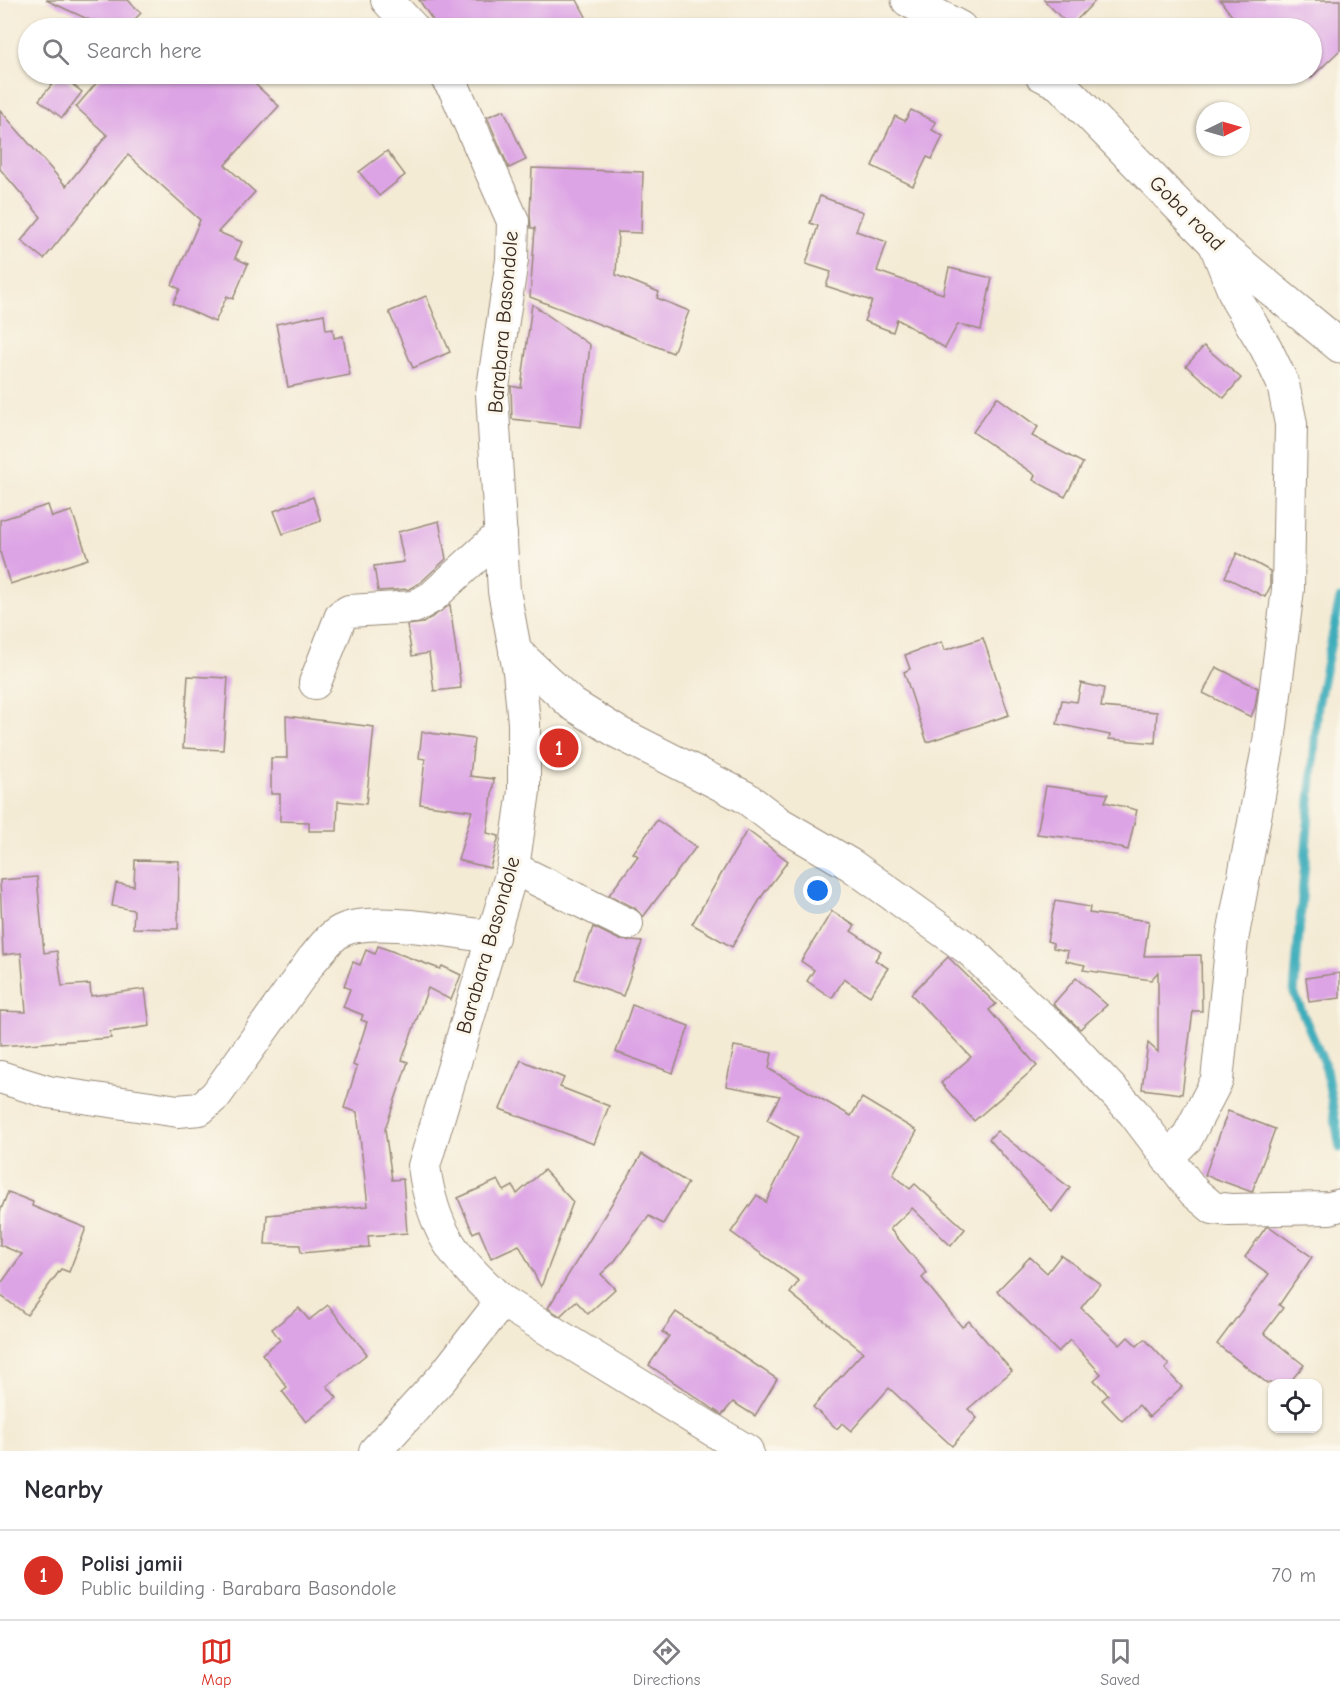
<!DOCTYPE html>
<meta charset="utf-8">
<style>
body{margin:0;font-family:"Comic Neue",sans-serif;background:#f7f7f7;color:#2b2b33}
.controls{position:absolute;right:18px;bottom:18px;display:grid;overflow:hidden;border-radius:12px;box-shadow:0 2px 4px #0004}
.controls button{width:54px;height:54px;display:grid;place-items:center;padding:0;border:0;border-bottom:2px solid #e1e1e2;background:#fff;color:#2b2b33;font:30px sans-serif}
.compass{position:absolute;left:1196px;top:102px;width:54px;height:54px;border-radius:50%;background:#fff;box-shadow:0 2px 4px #0004;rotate:85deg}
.you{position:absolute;left:818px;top:891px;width:21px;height:21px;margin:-15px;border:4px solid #fff;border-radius:50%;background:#1a73e8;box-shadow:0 0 0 9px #1a73e833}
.badge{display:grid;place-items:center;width:39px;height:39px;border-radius:50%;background:#d93025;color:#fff;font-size:20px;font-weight:700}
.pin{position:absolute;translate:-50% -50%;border:3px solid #fff;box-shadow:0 2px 6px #0006}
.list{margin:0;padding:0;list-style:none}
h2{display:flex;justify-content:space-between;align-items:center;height:78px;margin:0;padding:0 24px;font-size:26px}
h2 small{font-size:20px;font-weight:400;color:#7c7c81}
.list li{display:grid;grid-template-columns:39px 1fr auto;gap:18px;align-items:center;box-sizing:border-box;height:90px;padding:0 24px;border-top:2px solid #e1e1e2}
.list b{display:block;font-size:22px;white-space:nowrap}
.list p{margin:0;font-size:20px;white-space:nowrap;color:#7c7c81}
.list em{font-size:20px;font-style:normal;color:#7c7c81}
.icon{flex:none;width:33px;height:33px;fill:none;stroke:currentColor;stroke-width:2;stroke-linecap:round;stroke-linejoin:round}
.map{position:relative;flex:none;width:1340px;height:1451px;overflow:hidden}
.search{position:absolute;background:#fff;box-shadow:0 2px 4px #0004;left:18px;right:18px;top:18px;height:66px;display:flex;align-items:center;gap:15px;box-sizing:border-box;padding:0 21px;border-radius:33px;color:#7c7c81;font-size:22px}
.sheet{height:168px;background:#fff}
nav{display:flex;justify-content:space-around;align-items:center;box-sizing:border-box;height:84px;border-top:2px solid #e1e1e2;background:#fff;font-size:16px;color:#7c7c81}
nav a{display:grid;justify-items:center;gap:3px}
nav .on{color:#d93025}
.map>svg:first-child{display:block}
</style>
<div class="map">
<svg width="1340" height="1451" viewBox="0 0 1340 1451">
<rect width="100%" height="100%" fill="#fbf7ec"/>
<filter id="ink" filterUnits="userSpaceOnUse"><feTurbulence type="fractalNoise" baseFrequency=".0167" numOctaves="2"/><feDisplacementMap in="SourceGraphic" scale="12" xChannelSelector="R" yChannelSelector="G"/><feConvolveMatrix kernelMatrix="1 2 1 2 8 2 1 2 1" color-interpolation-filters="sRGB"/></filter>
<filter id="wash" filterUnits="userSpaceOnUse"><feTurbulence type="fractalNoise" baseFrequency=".008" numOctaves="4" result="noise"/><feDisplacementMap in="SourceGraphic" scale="24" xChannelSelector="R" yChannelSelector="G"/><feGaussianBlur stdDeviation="1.35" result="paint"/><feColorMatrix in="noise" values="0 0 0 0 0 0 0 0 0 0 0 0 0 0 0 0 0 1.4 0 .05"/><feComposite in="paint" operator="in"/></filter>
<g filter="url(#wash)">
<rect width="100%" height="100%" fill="#f4ebd5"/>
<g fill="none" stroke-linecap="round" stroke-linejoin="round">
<polyline stroke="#3eadbb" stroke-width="9" points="1340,599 1318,705 1294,993 1326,1068 1340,1148"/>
</g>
<g id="blocks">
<g fill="#dda4e5">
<polygon points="46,0 128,0 141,13 126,28 107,28"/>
<polygon points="419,0 577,0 592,28 438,28"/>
<polygon points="1044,0 1096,0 1070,27"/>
<polygon points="1220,0 1340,0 1340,50 1311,78 1311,28 1241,28"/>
<polygon points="104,74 244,74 279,106 225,165 255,192 218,232 242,242 235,258 248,264 233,299 227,296 215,322 173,303 180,289 172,285 200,220 128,155 44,259 21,241 41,217 0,169 0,110 66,186 107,135 76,107"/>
<polygon points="60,75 82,92 62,118 39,100"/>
<polygon points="504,110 526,160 509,168 487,117"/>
<polygon points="911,110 936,122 932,130 943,136 932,159 927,157 913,186 872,166 895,116 905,121"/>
<polygon points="387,151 405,175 379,196 359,172"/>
<polygon points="532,168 643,172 641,233 618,232 616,275 659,292 657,298 689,311 673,353 530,297 535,228 531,228 530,214"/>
<polygon points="820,196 863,212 856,231 887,242 877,271 943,294 949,268 992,278 981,330 958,324 945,348 897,319 893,332 864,321 872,301 826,286 831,272 806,264 818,226 810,223"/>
<polygon points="426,296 450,352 413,368 389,312"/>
<polygon points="532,304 590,345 581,427 512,419 511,386 521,388"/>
<polygon points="324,314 326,330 333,329 334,338 343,336 350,375 288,387 276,324"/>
<polygon points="1204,346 1241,378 1224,398 1186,366"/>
<polygon points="997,397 1038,427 1032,436 1083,463 1065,497 1033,480 1035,475 973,432"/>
<polygon points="313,497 321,521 283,534 274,511"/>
<polygon points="48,505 52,517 72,511 88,559 10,584 0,552 0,520"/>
<polygon points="439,521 446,559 421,582 409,589 378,591 374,566 404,562 398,532"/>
<polygon points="1237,553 1270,571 1270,587 1265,597 1225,577"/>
<polygon points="450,605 461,688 434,691 429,653 412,656 407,625 423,623"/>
<polygon points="983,638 1009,715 927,742 904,672 910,669 905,655 942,642 945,650"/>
<polygon points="1216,667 1258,688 1255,707 1251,717 1203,693"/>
<polygon points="188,676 228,678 223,750 183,748"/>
<polygon points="1081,683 1104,688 1101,707 1157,712 1155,743 1109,739 1110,735 1057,724 1062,700 1077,702"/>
<polygon points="286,716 374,727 366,804 338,801 337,831 309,831 309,822 280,821 280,794 271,794 271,758 287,758"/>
<polygon points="422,732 474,739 470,776 494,779 487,833 499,836 490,868 458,860 472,811 420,804 425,759 419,758"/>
<polygon points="1046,786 1108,794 1105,802 1137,810 1128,850 1090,840 1037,834"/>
<polygon points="657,820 696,847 643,917 635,908 609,895 638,856 633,853"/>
<polygon points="747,830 788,861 762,896 732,947 692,924"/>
<polygon points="135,860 179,861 178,929 133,928 134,910 112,906 116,883 134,886"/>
<polygon points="37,877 44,953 57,951 62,986 90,984 91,996 145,989 150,1026 110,1032 111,1038 0,1046 0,1011 26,1012 21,953 3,955 0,880"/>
<polygon points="1055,901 1090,907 1089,913 1149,921 1144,956 1201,955 1202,1011 1193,1011 1182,1094 1142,1089 1148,1043 1158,1052 1158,972 1151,980 1083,970 1085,965 1066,961 1068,951 1053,948 1053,943 1047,941"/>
<polygon points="832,911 855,926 851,931 881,951 875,960 888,968 870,996 844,979 832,998 807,981 814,970 801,961"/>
<polygon points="593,927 620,940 642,942 623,996 575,979"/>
<polygon points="378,946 440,969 442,966 461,975 451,1000 428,988 402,1060 408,1062 385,1129 392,1180 403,1179 407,1233 368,1236 369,1247 301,1253 300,1245 265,1244 267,1215 368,1206 357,1112 344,1108 357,1067 353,1065 367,1022 361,1020 363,1015 343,1007 350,989 344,986 353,962 360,965 366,950 375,954"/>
<polygon points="948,957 996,1004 989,1010 1037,1066 974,1121 941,1083 971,1057 911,994"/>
<polygon points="1340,973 1340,998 1309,1002 1306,978"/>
<polygon points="1076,978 1107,1005 1080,1029 1053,1004"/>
<polygon points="632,1005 689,1026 673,1073 616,1052"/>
<polygon points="734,1046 772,1053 769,1069 851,1116 862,1098 917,1131 893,1174 910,1189 915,1184 965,1229 951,1246 912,1208 890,1229 927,1273 922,1278 962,1327 969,1321 1012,1371 968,1409 977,1418 952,1446 889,1388 851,1431 842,1423 837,1429 813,1407 863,1352 790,1293 799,1281 731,1232 757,1195 766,1202 798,1137 767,1120 780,1096 726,1086"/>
<polygon points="521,1060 564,1078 560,1087 609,1106 594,1144 500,1109"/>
<polygon points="1228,1111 1275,1129 1252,1192 1205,1175"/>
<polygon points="997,1131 1070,1188 1052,1212 989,1139"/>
<polygon points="642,1154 688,1183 663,1224 649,1216 614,1262 601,1274 615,1289 588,1314 576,1301 560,1316 548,1308"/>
<polygon points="544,1170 573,1202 541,1287 519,1245 491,1258 479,1230 473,1233 458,1198 498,1180 504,1191 513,1186 517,1194"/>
<polygon points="8,1192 33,1202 32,1206 86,1228 69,1272 61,1269 27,1315 0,1295 0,1285 22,1254 0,1245 0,1212"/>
<polygon points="1266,1227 1270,1227 1312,1257 1279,1305 1283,1308 1264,1333 1304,1365 1289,1383 1267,1383 1217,1344 1269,1274 1245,1257"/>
<polygon points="1061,1255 1100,1284 1081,1308 1120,1345 1128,1337 1137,1346 1145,1339 1169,1365 1165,1369 1182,1387 1149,1417 1139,1405 1122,1421 1102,1400 1108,1395 1094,1380 1101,1374 1070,1340 1058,1352 997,1291 1030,1257 1047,1273"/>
<polygon points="328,1305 367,1354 327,1386 337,1398 306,1422 282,1391 287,1387 262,1354 280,1340 272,1329 299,1308 309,1320"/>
<polygon points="676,1312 777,1379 755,1416 733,1402 722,1415 649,1365 669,1336 662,1332"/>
</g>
</g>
</g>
<g filter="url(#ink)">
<use href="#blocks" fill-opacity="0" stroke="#988a7a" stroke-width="1.5"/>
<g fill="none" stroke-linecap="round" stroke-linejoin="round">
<g stroke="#988a7a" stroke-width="34">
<g id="minor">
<polyline points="387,0 413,28"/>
<path d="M444 74 455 90 513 221 512 260 492 394 504 591 519 671 524 723V791L513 868 424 1166C433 1232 454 1258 502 1301L747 1451"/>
<polyline points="515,651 572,704 619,733 745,797 779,823 851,865 971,951 1029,1007 1055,1029 1133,1112 1194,1192 1213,1208 1230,1210 1330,1208 1340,1205"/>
<polyline points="315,683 341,616 349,611 414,607 432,597 501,534"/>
<polyline points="513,868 627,924"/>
<path d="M0 1077 48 1092 178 1111 200 1109 216 1095 312 960C321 950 329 937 341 931 371 915 458 933 493 937"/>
<polyline points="1167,1158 1187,1138 1217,1080 1232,940 1269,742 1288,589 1291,424 1283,384 1266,348 1238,302 1214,242"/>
<polyline points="375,1451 442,1378 502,1301"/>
</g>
</g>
<g stroke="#988a7a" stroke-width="35">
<g id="major">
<polyline points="908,0 960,28"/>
<polyline points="1041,74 1060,84 1214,242 1340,346"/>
</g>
</g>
<use href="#minor" stroke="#fff" stroke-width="32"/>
<use href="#major" stroke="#fff" stroke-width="33"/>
</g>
</g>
<g text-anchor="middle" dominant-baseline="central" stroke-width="6" stroke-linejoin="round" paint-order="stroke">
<g font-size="21" fill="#3b2a1e" stroke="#fbf7ec">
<text transform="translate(1187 213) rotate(45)">Goba road</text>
<text transform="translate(503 322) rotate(-85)">Barabara Basondole</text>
<text transform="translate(488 945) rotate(-74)">Barabara Basondole</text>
</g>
</g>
</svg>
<div class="controls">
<button><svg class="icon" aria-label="locate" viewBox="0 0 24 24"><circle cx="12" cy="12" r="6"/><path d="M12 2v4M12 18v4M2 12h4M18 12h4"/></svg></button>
</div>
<svg class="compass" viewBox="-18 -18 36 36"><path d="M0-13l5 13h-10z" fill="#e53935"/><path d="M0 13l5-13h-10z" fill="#7c7c81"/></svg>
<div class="you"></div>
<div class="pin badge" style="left:559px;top:748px">1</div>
<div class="search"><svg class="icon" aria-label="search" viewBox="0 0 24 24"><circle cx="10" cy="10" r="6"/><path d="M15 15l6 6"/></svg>Search here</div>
</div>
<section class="sheet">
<h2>Nearby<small></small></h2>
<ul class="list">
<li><span class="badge">1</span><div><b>Polisi jamii</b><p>Public building · Barabara Basondole</p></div><em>70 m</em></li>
</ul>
</section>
<nav>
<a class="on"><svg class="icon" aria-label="map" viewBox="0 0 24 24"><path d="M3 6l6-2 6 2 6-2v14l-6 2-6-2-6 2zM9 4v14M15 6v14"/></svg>Map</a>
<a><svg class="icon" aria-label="directions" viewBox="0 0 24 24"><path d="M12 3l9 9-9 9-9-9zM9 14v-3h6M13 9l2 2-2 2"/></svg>Directions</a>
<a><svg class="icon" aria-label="saved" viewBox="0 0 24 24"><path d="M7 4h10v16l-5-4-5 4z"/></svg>Saved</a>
</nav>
